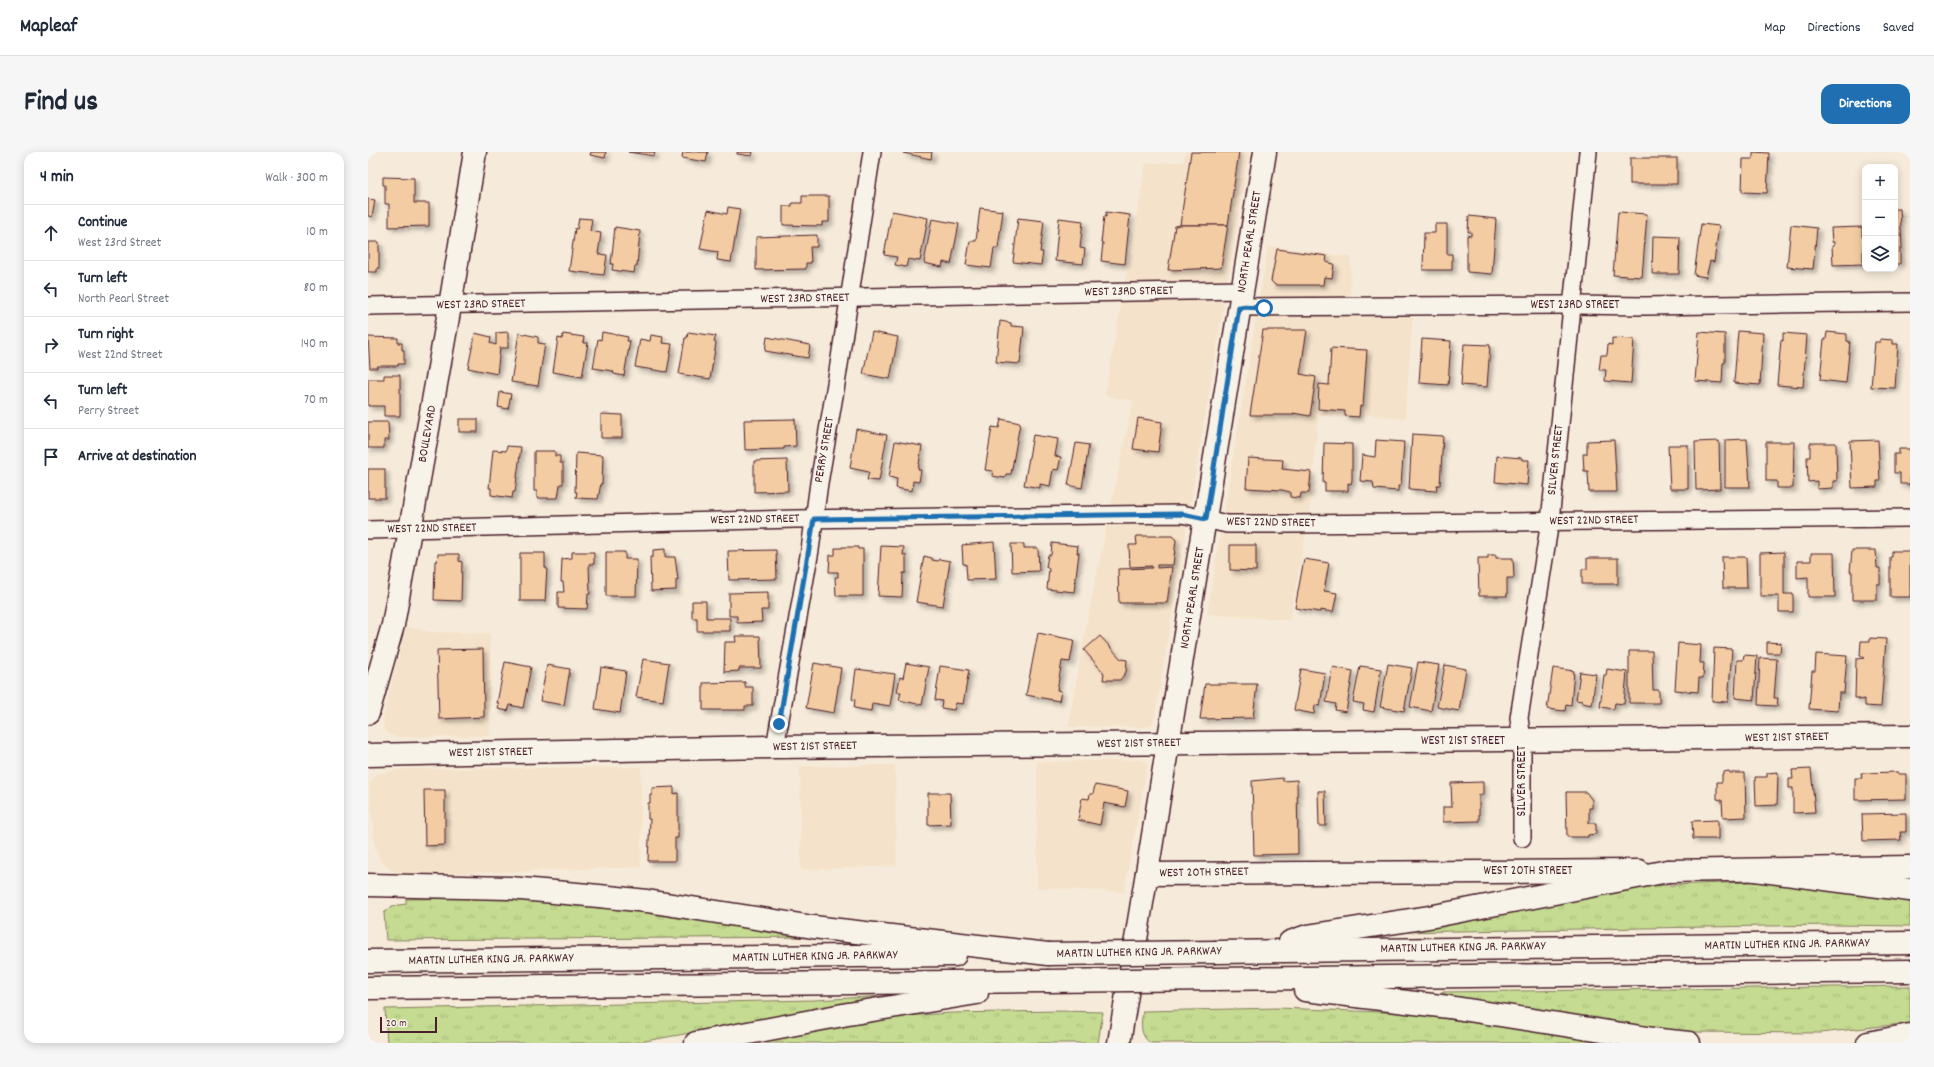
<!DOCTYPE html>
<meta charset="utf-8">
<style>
body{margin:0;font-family:Dekko,sans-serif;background:#f6f6f7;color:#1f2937}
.controls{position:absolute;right:12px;top:12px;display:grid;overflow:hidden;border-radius:8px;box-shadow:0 2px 10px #0003}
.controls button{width:36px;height:36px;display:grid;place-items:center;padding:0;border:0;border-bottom:1px solid #e0e1e3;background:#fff;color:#1f2937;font:20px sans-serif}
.scale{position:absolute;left:12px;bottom:10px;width:57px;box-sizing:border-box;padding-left:4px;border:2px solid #4a1f2b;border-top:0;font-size:11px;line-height:14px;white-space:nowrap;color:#4a1f2b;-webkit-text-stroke:3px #f7f3e8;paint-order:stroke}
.stop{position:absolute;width:12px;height:12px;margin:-9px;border:3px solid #1f6fb2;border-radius:50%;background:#fff}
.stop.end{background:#1f6fb2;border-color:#fff;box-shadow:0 1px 4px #0008}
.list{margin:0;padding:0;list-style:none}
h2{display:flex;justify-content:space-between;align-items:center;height:52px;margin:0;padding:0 16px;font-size:17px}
h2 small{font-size:13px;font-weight:400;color:#747a83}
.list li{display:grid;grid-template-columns:26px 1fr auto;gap:12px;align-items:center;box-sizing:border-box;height:56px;padding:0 16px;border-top:1px solid #e0e1e3}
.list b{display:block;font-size:15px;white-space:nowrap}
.list p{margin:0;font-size:13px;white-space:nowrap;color:#747a83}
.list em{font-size:13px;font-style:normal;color:#747a83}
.icon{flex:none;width:22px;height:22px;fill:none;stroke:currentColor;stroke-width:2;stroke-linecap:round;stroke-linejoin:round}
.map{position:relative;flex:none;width:1542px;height:891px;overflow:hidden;border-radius:12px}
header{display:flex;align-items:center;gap:24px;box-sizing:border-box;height:56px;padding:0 20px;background:#fff;border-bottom:1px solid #e0e1e3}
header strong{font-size:19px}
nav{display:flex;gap:22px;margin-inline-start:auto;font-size:14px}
.intro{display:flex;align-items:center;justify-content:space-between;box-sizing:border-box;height:96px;padding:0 24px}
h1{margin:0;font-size:28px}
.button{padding:10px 18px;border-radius:12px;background:#1f6fb2;color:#fff;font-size:14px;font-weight:700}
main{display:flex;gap:24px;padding:0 24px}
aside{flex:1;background:#fff;border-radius:12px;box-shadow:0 2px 10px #0003}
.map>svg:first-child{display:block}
</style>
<header>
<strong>Mapleaf</strong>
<nav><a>Map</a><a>Directions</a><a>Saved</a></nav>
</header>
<div class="intro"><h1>Find us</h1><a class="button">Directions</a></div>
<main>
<aside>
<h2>4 min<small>Walk · 300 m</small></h2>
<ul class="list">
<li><svg class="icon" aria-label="ahead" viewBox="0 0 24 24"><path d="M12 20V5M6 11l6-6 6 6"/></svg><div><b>Continue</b><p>West 23rd Street</p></div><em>10 m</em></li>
<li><svg class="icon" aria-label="left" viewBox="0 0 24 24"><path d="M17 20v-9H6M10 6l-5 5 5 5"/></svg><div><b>Turn left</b><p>North Pearl Street</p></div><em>80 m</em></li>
<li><svg class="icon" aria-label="right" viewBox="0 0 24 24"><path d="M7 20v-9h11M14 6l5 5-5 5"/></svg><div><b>Turn right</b><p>West 22nd Street</p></div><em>140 m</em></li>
<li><svg class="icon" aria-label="left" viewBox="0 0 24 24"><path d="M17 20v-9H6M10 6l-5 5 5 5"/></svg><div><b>Turn left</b><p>Perry Street</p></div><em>70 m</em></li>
<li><svg class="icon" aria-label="arrive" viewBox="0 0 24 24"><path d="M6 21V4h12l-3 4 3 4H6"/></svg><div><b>Arrive at destination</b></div></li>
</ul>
</aside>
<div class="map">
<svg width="1542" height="891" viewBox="0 0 1542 891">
<defs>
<pattern id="grass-tufts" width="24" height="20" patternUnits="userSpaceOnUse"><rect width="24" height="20" fill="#c4db91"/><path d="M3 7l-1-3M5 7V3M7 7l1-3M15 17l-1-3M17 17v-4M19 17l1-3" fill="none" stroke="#aabc7d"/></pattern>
<filter id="shadow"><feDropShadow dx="3.5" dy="3.5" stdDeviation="2" flood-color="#0004"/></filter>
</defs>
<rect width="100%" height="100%" fill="#f6ebda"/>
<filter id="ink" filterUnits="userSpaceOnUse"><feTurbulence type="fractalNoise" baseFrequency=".025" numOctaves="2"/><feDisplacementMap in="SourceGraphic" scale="8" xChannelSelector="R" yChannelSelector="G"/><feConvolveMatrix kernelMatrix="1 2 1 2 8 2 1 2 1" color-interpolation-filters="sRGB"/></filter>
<g filter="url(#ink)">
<g fill="#f5e2ca">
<polygon points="817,0 881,0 787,565 783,573 776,575 700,575 718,473 765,249 737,243 778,11 815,10"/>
<polygon points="900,94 983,105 982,165 1045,164 1037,267 993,262 993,267 950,263 942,358 922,468 839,462"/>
<polygon points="38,474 61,480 122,481 122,584 31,585 23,584 16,577 15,566"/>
<polygon points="773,608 779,610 779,615 756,740 669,736 669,610"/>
<polygon points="527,613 529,714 433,718 432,614"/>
<polygon points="273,615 273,715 37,723 23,719 14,711 7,696 1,632 8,622 37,617"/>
</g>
<g fill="url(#grass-tufts)" stroke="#877d5e">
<polygon points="1407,729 1542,743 1542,774 1463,773 1029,780 1278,734"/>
<polygon points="98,746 146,746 241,753 458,785 18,788 16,761 24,754 38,752 38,747"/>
<polygon points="1542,834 1542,871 1452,881 1323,880 1276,876 1081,844 1073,840"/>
<polygon points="536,843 266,891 19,891 17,857 446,848"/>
<path d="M910 856 1039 861 1250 891H782C771 882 773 871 775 859Z"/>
<polygon points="690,859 735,860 730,891 371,891 518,865 584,861"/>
</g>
<g fill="#f3cca3" stroke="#4a1f2b" filter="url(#shadow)">
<polygon points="223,0 238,0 237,6 222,3"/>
<polygon points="260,0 287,0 286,4"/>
<polygon points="315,0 340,0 338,10 314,6"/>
<polygon points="369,0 385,0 384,4 369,2"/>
<polygon points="535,0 564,0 563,7 535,1"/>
<polygon points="823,0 871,0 860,73 812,73"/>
<polygon points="1385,0 1401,1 1399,41 1374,40 1375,7 1385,7"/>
<rect x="1262" y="6" width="47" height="26"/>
<polygon points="15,25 46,26 46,51 61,51 61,74 21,75 21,52 17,52 17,33 15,33"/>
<polygon points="434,44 461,44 461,70 454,70 454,74 415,73 415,54 424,54 424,51 434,51"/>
<polygon points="0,47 7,48 4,65 0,64"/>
<polygon points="360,55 372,57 363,110 349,108 350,100 332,97 340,58 359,62"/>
<polygon points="612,56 635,59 630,96 626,96 623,116 598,113 602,89 608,89"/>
<polygon points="1527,57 1532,57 1534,96 1532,96 1532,112 1527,112"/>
<polygon points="524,59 560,66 552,109 540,107 538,115 527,113 529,105 516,103"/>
<polygon points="738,60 762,63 757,112 733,109 735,91 733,91 736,64 738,65"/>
<polygon points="1250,60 1279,62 1274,125 1245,123"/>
<polygon points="1101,64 1128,67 1124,122 1099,120 1099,83 1103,84 1103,80 1100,80"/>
<polygon points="211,66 224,67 222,79 233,81 230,102 239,103 236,123 201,119 207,76 209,77"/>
<polygon points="650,66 676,69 672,100 675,100 673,113 645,110"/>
<polygon points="691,66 715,69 712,96 717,97 715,112 687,109"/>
<polygon points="564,67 591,72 583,112 575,110 574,115 556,111"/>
<polygon points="1067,72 1079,72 1079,102 1084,102 1084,118 1055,118 1056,81 1067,81"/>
<polygon points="1333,72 1351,74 1346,110 1342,109 1338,125 1326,123"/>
<polygon points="812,73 860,73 853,116 800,118 807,74"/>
<polygon points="1423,73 1449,76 1445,117 1419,115"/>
<polygon points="247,75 272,79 269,114 267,114 266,121 244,118 245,112 243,112"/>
<polygon points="1494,75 1494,85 1496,85 1496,92 1495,92 1495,112 1465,113 1464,94 1466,94 1466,90 1464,90 1463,76"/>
<polygon points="449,83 449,95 442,95 443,111 438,111 438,117 388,118 388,85"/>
<polygon points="1285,84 1312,85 1311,122 1284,122"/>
<polygon points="0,90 11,90 11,116 9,116 9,120 0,120"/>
<polygon points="909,97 959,104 958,110 966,112 964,126 956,125 955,133 907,133 903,129"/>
<polygon points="632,169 643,171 643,174 656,175 652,212 628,210"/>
<polygon points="895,178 939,178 932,222 948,225 942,264 925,261 925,263 882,263"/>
<polygon points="1370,179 1395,181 1392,233 1366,231"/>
<polygon points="140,180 140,196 132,196 129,222 100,216 107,181 123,185 122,191 128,193 128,181"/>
<polygon points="234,180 260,185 259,189 262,189 256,224 246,222 245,219 225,216 230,187 233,188"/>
<polygon points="320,180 348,184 346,190 348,191 342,227 311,222 317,186 319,186"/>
<polygon points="504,180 530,185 522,227 495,222"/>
<polygon points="1331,180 1357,182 1357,211 1355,211 1354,231 1327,229"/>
<polygon points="1459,180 1479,182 1479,189 1482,190 1478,231 1452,228 1456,187 1458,187"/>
<polygon points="151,181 170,185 170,191 177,192 170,234 143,230"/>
<polygon points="1415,181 1439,183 1435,235 1409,233 1413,188 1415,189"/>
<polygon points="195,182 216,185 215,191 220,191 214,225 185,220 190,186 194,187"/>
<polygon points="283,183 295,185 294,191 304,192 299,220 267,215 272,187 282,189"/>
<polygon points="0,185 30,186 30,191 34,191 34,198 36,198 36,212 30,212 30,214 9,214 9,216 2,216"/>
<polygon points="399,185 442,193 440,206 397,199"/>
<polygon points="1244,186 1266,187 1263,231 1237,229 1238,218 1231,218 1233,203 1239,203 1240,192 1244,193"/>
<polygon points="1054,187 1083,189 1080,233 1051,231"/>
<polygon points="1512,187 1525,188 1525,192 1530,192 1527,236 1503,235 1507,190 1512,190"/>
<polygon points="1096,192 1122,193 1119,235 1093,233"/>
<polygon points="963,196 999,198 995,254 992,254 991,265 977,264 977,259 950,257 951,232 961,233"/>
<polygon points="16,223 32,223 32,264 16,264 16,254 0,254 0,227 16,227"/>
<polygon points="132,240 143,242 140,257 130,255"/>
<polygon points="233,262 254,263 254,286 233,286"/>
<polygon points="770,266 794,270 790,300 765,297"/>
<rect x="91" y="267" width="19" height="13"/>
<polygon points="427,267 428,294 416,295 416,297 377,298 376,268"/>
<polygon points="633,267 652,271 643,322 638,322 637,326 624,324 625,319 617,318 624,275 631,276"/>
<polygon points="0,270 20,270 21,288 16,288 16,296 0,296"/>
<polygon points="488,277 519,283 511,329 499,328 501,320 482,316"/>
<polygon points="1044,282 1075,284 1072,333 1069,333 1068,339 1041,337"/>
<polygon points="665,283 690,287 687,304 693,305 690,318 685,317 682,334 672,332 672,336 656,333"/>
<polygon points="1379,287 1382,335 1357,335 1357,288"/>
<polygon points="1008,288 1036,290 1033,334 1030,334 1030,339 1006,337 1005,330 992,329 994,303 1007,305"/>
<polygon points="1246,288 1249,340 1221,340 1220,319 1216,319 1215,302 1219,302 1219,289"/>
<polygon points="1510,288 1512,329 1509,329 1509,335 1484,336 1482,289"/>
<polygon points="527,289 554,294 550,318 553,318 551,330 545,329 544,339 528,336 529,327 521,325"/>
<polygon points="1351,289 1352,337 1328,338 1327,290"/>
<polygon points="1398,290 1426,290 1425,336 1409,336 1409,329 1398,329"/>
<polygon points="708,291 721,293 714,336 700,333"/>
<polygon points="956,291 984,292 984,328 983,332 980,331 980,339 957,339 957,331 955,331"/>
<polygon points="1442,291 1468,291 1469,329 1465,329 1465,336 1449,337 1449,329 1440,330 1439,305 1442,305"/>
<polygon points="1300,293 1320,293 1320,337 1302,337"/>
<polygon points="139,294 153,295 147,340 145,340 144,346 123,343 123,336 121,336 125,298 138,299"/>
<polygon points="1531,297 1542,297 1542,335 1541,332 1532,332 1532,321 1526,321 1526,302 1531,302"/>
<polygon points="166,299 187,299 187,304 192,304 192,311 195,311 195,332 192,332 190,346 169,346 169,339 166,339"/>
<polygon points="208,301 235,303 234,332 233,331 230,347 208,346 209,340 207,340"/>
<polygon points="1129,304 1154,306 1154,308 1161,308 1159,333 1127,330"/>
<polygon points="880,306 915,308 914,317 943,320 941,341 933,341 932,346 922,345 922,340 914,338 878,336"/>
<polygon points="419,308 420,339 386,340 386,309"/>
<rect x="0" y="317" width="17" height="29"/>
<polygon points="768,384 804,384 808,388 805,413 789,413 789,416 804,415 799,451 751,451 750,417 784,416 784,414 762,415 761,393 769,393"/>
<polygon points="626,390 628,427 599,428 598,412 595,412 594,393"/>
<polygon points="684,391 710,394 709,401 711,401 706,440 679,437 681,417 678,415 680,403 683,403"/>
<polygon points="643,392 656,392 656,396 670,396 671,419 644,420"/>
<polygon points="862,393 888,393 888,419 862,418"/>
<polygon points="513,394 536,395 535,403 538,403 538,421 535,421 534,445 510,444"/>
<polygon points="474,395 490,395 490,397 495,397 495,444 468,444 467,425 470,425 470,420 461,420 462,403 467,403 467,396 474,396"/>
<polygon points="297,397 297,405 307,405 310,428 308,428 308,438 283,439 282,405 285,405 285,398"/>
<polygon points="408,398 409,427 361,428 360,399"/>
<polygon points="1484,398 1508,398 1509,416 1512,416 1512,432 1509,432 1509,448 1484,448 1484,420 1482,420"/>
<polygon points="1524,399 1542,399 1542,445 1522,445 1522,405 1524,405"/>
<polygon points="204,400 226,400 226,412 221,412 222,442 220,442 219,457 190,456 190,440 196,440 195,430 193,430 194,407 204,406"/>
<polygon points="238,400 257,400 257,407 269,407 268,444 238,444"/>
<polygon points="1416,400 1416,442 1425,442 1425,460 1411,460 1411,444 1392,444 1392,401"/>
<polygon points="152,401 177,401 177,416 179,416 177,449 152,449"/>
<polygon points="1443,401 1466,401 1467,445 1440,445 1440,425 1429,426 1429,409 1443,409"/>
<polygon points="70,402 91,402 91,409 94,410 93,449 66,448 67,409 69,409"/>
<polygon points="1120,403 1128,403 1128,406 1145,406 1146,426 1139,426 1139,444 1111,444 1110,406 1120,406"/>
<polygon points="556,404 564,406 564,408 570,409 571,407 582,409 575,454 548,450"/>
<polygon points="1354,405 1378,405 1379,436 1355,436"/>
<polygon points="1219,406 1250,406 1250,432 1214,432 1214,417 1219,417"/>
<polygon points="936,407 961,411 956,439 969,441 965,460 952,458 952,460 927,456"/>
<polygon points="400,440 400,458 393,458 394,470 369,471 369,464 361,464 361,441"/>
<polygon points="324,449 338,449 338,466 362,466 362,479 329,479 329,466 324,466"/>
<polygon points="670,481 706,488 702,510 694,509 689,538 693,539 691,549 658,543"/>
<polygon points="367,484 392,484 393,516 371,516 371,519 356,520 357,490 368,490"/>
<polygon points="732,484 753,507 759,508 758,520 752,528 735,528 736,521 716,498"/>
<polygon points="1502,486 1518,487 1513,555 1497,554 1497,547 1491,548 1491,546 1487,546 1488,507 1496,506 1492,504 1493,489 1502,489"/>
<polygon points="1399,490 1413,491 1412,501 1399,501"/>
<polygon points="1310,491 1333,493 1332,511 1336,511 1335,526 1331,526 1330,540 1307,538"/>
<polygon points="1346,496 1364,497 1360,550 1344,549"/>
<polygon points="115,497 116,565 71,567 69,498"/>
<polygon points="1261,499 1284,499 1285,538 1291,538 1291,551 1261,551"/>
<polygon points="1448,502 1479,504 1476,541 1471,541 1470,559 1441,557 1444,519 1447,519"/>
<polygon points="1376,503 1389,504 1386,548 1367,546 1369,508 1375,508"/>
<polygon points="1392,506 1409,507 1406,546 1410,546 1409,554 1390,553"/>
<polygon points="275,507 301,511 295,549 268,545"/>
<polygon points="137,510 163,515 155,556 142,553 140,559 130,557 131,551 129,551"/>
<polygon points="1050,510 1071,513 1063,559 1042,555"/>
<polygon points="446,511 473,516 466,561 438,556"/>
<polygon points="538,511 561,515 554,553 531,548 533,540 529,540 532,525 535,526"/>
<polygon points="1020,512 1044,516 1036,559 1012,555"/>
<polygon points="179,513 202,517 196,553 172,549"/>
<polygon points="1077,513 1098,517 1091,559 1069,555"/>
<polygon points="572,514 601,518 595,552 588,551 586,558 573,556 574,549 567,548"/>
<polygon points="992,514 1013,517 1006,560 995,558 996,552 985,550"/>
<polygon points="233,515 258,519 252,561 227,557"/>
<polygon points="964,515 985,519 978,560 967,558 968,552 958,550"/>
<polygon points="1185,516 1206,519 1203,553 1198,552 1197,559 1179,557"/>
<polygon points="488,517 527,522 522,554 504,551 503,559 486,556 487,548 484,547"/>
<polygon points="933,517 957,521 952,554 947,553 946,562 926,558"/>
<polygon points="1239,517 1259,520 1256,552 1247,551 1246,557 1232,555 1236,523 1238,523"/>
<polygon points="1212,520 1228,522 1224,553 1214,551 1214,549 1208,548"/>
<polygon points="377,530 377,535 385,535 385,554 377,554 377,558 335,558 335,531"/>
<polygon points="837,532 889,532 885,566 832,567"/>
<polygon points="1443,617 1447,660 1425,661 1425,636 1421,636 1421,627 1425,627 1424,618"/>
<polygon points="1361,619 1362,621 1377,621 1378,665 1355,666 1354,648 1349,647 1349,630 1354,630 1354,622 1355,622 1355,620"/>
<polygon points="1410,620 1409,653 1388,654 1387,625 1399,625 1399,621"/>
<polygon points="1530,620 1530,622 1538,622 1538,647 1487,648 1487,626 1494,626 1493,621"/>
<polygon points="915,626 915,629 929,628 930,702 886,703 884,629"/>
<polygon points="1115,630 1115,643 1111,643 1111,669 1075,670 1075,655 1084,655 1083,631"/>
<polygon points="727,633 760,639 757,655 736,651 732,673 710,668 714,646 721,647 722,642 725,642"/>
<polygon points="306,635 306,642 310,641 310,686 307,686 307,709 280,709 282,667 280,667 280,651 282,651 282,643 284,643 284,636"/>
<polygon points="56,638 77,638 77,693 57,694"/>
<polygon points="950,639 957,639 958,674 951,674"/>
<polygon points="1198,640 1218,640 1224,648 1224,656 1221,656 1221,671 1228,671 1228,682 1220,683 1220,685 1199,685"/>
<polygon points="560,641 582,641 583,672 560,673"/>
<polygon points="1538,661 1538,680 1532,680 1533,688 1495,689 1494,662"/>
<polygon points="1350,668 1350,687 1325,687 1324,669"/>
</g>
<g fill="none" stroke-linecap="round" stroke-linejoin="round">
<g stroke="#4a1f2b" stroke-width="20">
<g id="street">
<polyline points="0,154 874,138"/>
<polyline points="871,155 1205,153 1276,154 1542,150"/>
<polyline points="0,378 427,367 814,362 859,372 923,372 1542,366"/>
<polyline points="407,595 442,398 451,331 468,232 504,0"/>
<polyline points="1154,686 1154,588 1151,566 1182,369 1220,0"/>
</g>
</g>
<g stroke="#4a1f2b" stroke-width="25">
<g id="secondary">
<polyline points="0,561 25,473 82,154 107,0"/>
<polyline points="0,603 407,595 1542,584"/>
<polyline points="779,722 1271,719"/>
<polyline points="751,891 897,0"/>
</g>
</g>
<g stroke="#4a1f2b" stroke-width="25">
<polyline id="primary" points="1300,719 1542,715"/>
</g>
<g stroke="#4a1f2b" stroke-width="25">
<g id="highway">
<polyline points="1387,718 1542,738"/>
<polyline points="0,733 142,736 231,744 279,749 445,775 680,802"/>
<polyline points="922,790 939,784 1061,765 1300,719"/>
<polyline points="848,800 1542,791"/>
<polyline points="0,809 587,803"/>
<polyline points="846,827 1542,819"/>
<polyline points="0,836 679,829"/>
<polyline points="937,838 1081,855 1292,888 1321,891"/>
<polyline points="328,891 480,862 609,841"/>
<polyline points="1500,891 1542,883"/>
</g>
</g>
<use href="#street" stroke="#f7f3e8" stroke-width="17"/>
<use href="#secondary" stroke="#f7f3e8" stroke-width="22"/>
<use href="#primary" stroke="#f7f3e8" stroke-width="22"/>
<use href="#highway" stroke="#f7f3e8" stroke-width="22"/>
<g stroke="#4a1f2b" stroke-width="25" stroke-linecap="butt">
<g id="highway-bridge">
<polyline points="680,802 848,800"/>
<polyline points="679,829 846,827"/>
</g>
</g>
<use href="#highway-bridge" stroke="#f7f3e8" stroke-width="22"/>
</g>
</g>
<g fill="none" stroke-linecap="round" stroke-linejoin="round" filter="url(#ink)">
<polyline stroke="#1f6fb2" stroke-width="5" points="411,572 446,367 814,362 838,367 871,155 896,156"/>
</g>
<g text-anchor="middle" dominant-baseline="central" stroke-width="4" stroke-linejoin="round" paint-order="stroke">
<g font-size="13" fill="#4a1f2b" stroke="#f7f3e8">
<text transform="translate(882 90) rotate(-81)">NORTH PEARL STREET</text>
<text transform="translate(761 140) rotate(-1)">WEST 23RD STREET</text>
<text transform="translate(437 147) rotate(-1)">WEST 23RD STREET</text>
<text transform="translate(113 153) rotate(-1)">WEST 23RD STREET</text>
<text x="1207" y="153">WEST 23RD STREET</text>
<text transform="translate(60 282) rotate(-80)">BOULEVARD</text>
<text transform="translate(457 298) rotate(-80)">PERRY STREET</text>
<text transform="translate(1188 308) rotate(-84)">SILVER STREET</text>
<text transform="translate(387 368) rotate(-1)">WEST 22ND STREET</text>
<text transform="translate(1226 369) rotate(-1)">WEST 22ND STREET</text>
<text transform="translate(903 371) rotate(1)">WEST 22ND STREET</text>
<text transform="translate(64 377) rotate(-1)">WEST 22ND STREET</text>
<text transform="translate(825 446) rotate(-81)">NORTH PEARL STREET</text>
<text transform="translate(1419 586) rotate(-1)">WEST 21ST STREET</text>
<text x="1095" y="589">WEST 21ST STREET</text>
<text transform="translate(771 592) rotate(-1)">WEST 21ST STREET</text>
<text transform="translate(447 595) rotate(-1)">WEST 21ST STREET</text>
<text transform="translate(123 601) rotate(-1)">WEST 21ST STREET</text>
<text transform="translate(1154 629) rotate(-90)">SILVER STREET</text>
<text x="1160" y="719">WEST 20TH STREET</text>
<text transform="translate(836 721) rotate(-1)">WEST 20TH STREET</text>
<text transform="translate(1419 793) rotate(-1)">MARTIN LUTHER KING JR. PARKWAY</text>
<text transform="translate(1095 796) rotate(-1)">MARTIN LUTHER KING JR. PARKWAY</text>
<text transform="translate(771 801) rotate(-1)">MARTIN LUTHER KING JR. PARKWAY</text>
<text transform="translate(447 805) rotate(-1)">MARTIN LUTHER KING JR. PARKWAY</text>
<text transform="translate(123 808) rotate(-1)">MARTIN LUTHER KING JR. PARKWAY</text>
</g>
</g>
</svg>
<div class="controls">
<button>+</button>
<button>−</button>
<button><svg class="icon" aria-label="layers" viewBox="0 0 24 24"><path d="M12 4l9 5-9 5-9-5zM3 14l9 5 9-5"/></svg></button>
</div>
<div class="scale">20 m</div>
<div class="stop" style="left:896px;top:156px"></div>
<div class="stop end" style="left:411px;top:572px"></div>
</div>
</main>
